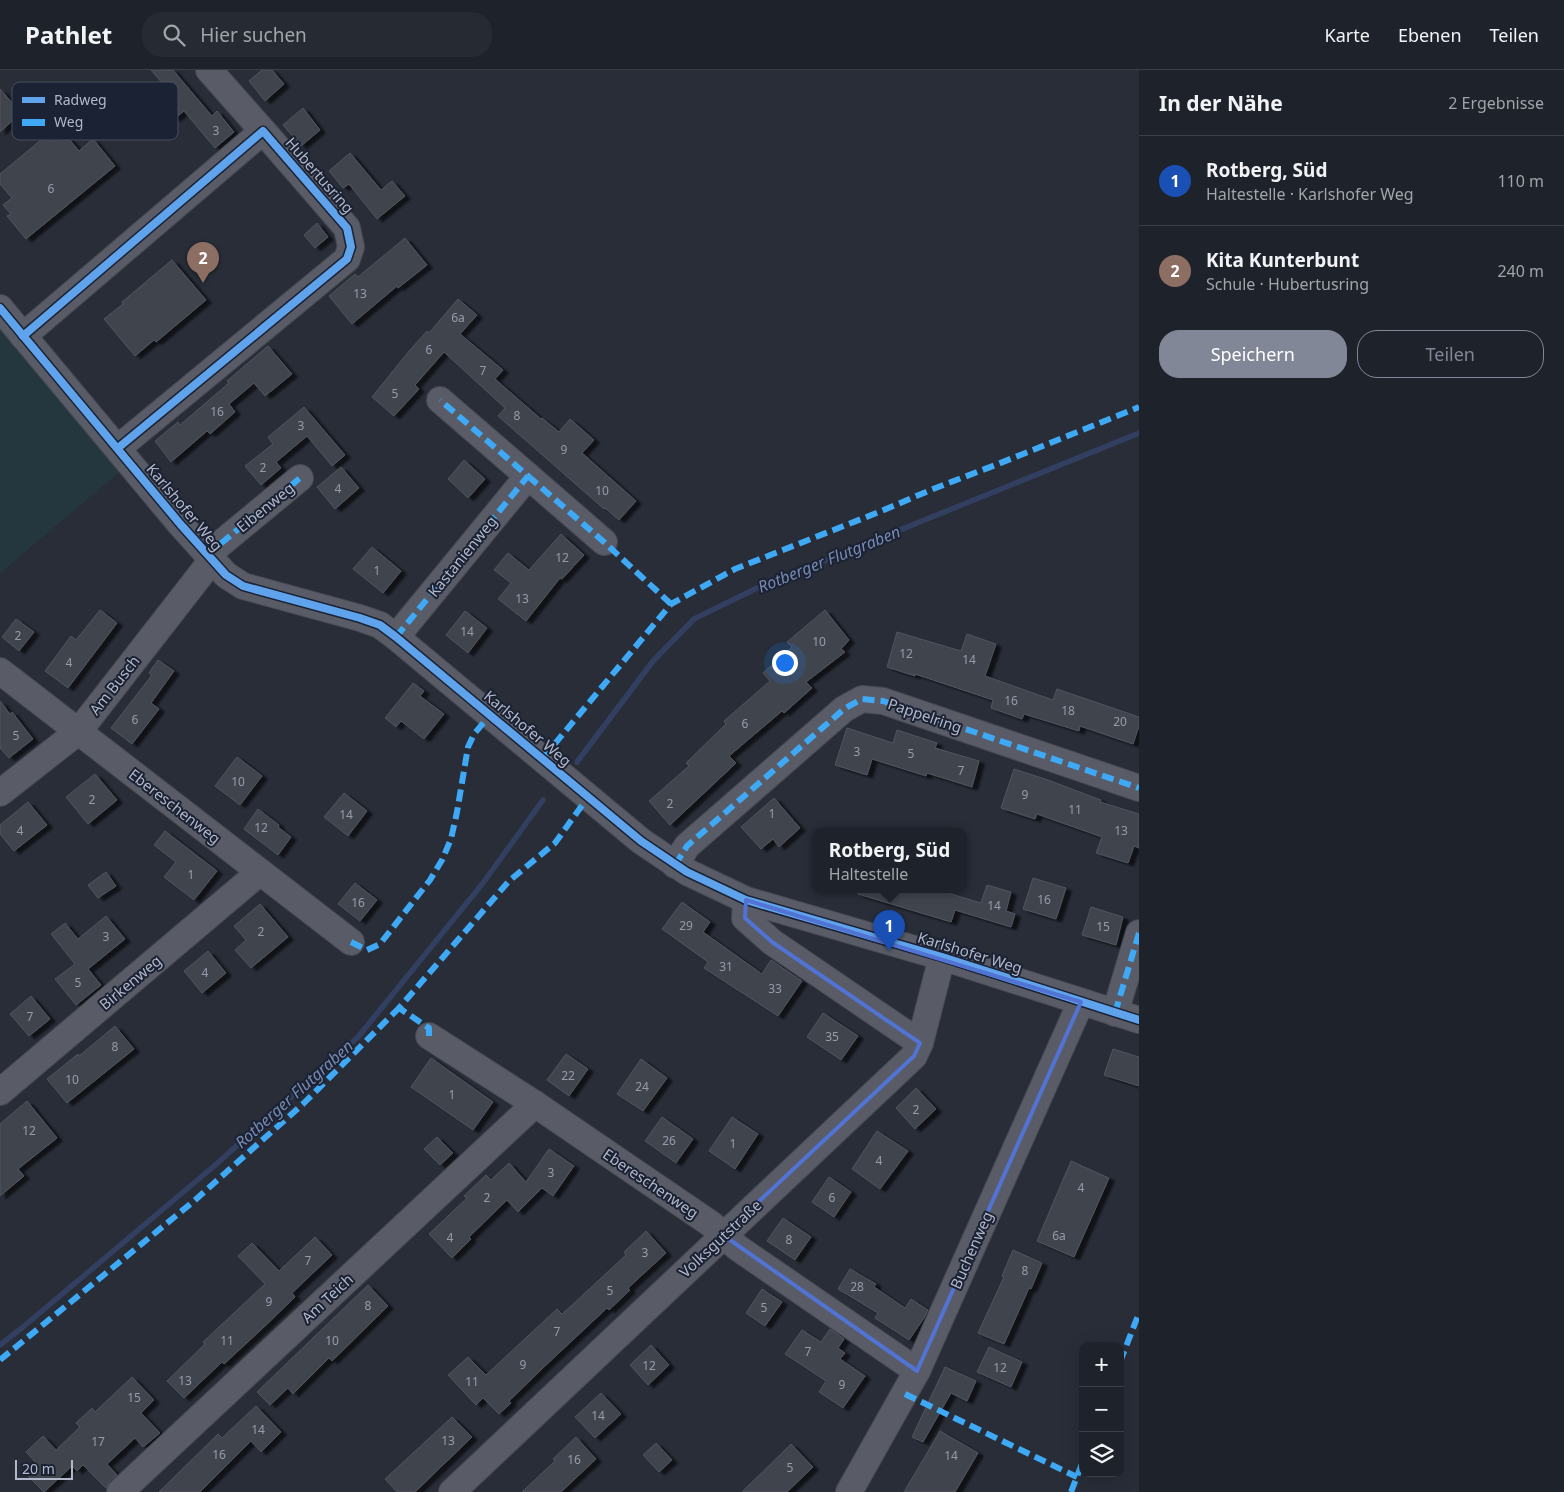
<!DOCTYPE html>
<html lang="de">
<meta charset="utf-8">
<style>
body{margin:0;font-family:"Noto Sans",sans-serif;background:#262a32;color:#f1f3f6}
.controls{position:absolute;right:15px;bottom:15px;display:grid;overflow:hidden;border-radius:10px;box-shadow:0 5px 20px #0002}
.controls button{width:45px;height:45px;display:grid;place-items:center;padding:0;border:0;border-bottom:1px solid #3c3f47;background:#1e222a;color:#f1f3f6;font:25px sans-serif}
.scale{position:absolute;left:15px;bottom:12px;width:58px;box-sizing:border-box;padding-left:5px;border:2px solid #b2b8ca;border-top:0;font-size:14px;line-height:18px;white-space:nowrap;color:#b2b8ca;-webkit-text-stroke:4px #1b2233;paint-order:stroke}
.you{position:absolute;left:784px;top:592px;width:18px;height:18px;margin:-12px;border:4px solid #fff;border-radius:50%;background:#1a73e8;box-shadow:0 0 0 8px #1a73e833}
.badge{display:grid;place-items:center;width:32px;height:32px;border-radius:50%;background:#828797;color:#fff;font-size:16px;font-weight:700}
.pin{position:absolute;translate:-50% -41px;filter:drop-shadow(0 1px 2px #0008)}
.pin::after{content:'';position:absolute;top:26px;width:18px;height:15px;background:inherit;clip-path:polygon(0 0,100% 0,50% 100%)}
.popup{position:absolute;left:812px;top:758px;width:155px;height:65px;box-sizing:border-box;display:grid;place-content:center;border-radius:10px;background:#1e222a;filter:drop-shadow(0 1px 4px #0005);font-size:16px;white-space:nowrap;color:#a1a4a8}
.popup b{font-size:19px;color:#f1f3f6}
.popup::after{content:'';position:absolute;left:50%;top:100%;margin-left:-10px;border:10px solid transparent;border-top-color:#1e222a}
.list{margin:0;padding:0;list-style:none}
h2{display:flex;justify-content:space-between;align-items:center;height:65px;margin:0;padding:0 20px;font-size:21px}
h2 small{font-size:16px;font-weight:400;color:#a1a4a8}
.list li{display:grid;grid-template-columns:32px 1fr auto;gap:15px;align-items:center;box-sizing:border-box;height:90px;padding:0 20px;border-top:1px solid #3c3f47}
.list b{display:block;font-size:19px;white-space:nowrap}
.list p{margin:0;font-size:16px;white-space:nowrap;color:#a1a4a8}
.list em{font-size:16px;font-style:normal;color:#a1a4a8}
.actions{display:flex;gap:10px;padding:15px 20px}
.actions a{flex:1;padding:11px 0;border:1px solid #828797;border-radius:20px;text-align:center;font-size:18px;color:#828797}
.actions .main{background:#828797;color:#fff}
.icon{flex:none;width:28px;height:28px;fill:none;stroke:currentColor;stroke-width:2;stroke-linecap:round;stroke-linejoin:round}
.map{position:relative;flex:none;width:1139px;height:1422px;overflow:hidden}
header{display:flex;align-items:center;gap:30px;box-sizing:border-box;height:70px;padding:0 25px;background:#1e222a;border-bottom:1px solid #3c3f47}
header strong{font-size:24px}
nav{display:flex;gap:28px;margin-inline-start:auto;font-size:18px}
.search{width:350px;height:45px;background:#262a32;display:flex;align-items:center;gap:12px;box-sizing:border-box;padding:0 18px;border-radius:20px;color:#a1a4a8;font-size:19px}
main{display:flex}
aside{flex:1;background:#1e222a}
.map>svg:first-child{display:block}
</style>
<header>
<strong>Pathlet</strong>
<div class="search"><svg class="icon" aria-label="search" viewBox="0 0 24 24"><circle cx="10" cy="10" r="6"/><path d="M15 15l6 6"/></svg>Hier suchen</div>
<nav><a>Karte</a><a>Ebenen</a><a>Teilen</a></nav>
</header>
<main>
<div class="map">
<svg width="1139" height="1422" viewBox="0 0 1139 1422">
<defs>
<filter id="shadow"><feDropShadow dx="5.5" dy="3" stdDeviation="1" flood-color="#0009"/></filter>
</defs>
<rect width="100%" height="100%" fill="#282d38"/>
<polygon fill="#25373e" points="0,253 123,399 0,503"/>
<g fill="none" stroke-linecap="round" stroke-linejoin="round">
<g stroke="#323f60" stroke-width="5.5">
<polyline points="577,692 653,591 694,549 757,518 1139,363"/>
<polyline points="0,1275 23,1257 213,1097 358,967 483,813 543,730"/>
</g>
</g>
<g fill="#40444e" stroke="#505560" filter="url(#shadow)">
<polygon points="151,0 173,0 212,46 217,41 234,62 215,78 184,41 174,49 159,29 169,21"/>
<polygon points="262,0 272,0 284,14 265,31 249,11"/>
<polygon points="0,19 21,43 0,62"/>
<polygon points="303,38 320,60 301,76 283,55"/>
<polygon points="64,63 79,81 93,69 115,96 26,169 7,146 11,144 3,135 12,128 0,114 0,104 47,65 53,72"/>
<polygon points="350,83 381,120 392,111 405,126 377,149 349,114 343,118 329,101"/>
<polygon points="317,153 328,167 315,178 304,165"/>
<polygon points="405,168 427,195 398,218 397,216 352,254 329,226 355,204 358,207"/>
<polygon points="172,190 206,230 156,272 154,270 135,286 104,249 123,234 122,232"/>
<polygon points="458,229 477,245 460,264 503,300 495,309 541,349 542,348 559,362 570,349 594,370 582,383 636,431 619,450 605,438 604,439 498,346 505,338 444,282 415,315 419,319 394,346 372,327 410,280 427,261 429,263"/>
<polygon points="268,276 292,304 265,326 254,313 229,334 235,342 210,364 207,361 171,392 155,371 178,352 180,355 229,313 227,311"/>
<polygon points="304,337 345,385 332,396 307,366 276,392 281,398 261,415 245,396 273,374 268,367"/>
<polygon points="464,390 485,409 468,428 448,409"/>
<polygon points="341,397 359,418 335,439 317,417"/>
<polygon points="561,464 584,485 562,509 560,508 526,551 498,529 511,513 494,500 508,483 529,500"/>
<polygon points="372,477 401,501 383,523 353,499"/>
<polygon points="100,540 117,553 68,618 45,601 71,566 76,570"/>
<polygon points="825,540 849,570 841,579 845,582 806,612 812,618 784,643 782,641 729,686 736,693 670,755 649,731 689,696 686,693 726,654 724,651 770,611 763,603 792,577 787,572"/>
<polygon points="465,541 487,558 468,583 446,565"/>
<polygon points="16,549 34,562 19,581 2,567"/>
<polygon points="897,562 961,581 967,564 996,574 985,606 1053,630 1057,619 1139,647 1139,656 1133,674 1080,656 1079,661 1024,644 1022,649 991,638 993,630 915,604 915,606 887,597"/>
<polygon points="158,590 174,601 151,633 159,639 132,674 111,658 152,605 149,603"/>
<polygon points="413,613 424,621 420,626 444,644 424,669 401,651 396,657 385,648"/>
<polygon points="0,631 10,644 12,642 33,669 9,688 0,678"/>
<polygon points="847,658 893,673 897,660 937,673 935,678 979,691 972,717 927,703 926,706 872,689 867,705 835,695"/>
<polygon points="237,687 262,706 240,735 215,716"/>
<polygon points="1014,699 1048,710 1101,730 1100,732 1139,744 1139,778 1134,776 1128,793 1096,783 1102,767 1037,744 1035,749 1001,738"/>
<polygon points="95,704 117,730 88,754 66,727"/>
<polygon points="344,723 367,741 348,766 324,747"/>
<polygon points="774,728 800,758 779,777 773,769 761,779 741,757"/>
<polygon points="28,732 47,755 14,781 0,764 0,755"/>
<polygon points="258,739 279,755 278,757 291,767 278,785 244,759"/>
<polygon points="165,761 217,801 194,830 164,807 176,792 154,775"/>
<polygon points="106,802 116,816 98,828 88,815"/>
<polygon points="1033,808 1066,818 1056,849 1023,839"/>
<polygon points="355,813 377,830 360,851 338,834"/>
<polygon points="987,815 1011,822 1006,841 1015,844 1011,857 955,840 951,852 858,824 859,820 938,820 981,833"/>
<polygon points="682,832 710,852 703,862 762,904 771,890 802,911 778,946 704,898 708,892 662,859"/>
<polygon points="260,834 288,867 251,898 235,880 246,870 234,856"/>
<polygon points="1091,837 1123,847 1116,875 1082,865"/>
<polygon points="106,846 125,869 88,899 101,915 76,935 55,909 75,894 51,864 65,853 78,869"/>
<polygon points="208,881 226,903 202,923 184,901"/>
<polygon points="31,926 50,949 29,966 10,944"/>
<polygon points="823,943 858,966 841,990 807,967"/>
<polygon points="115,956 134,979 67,1033 47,1009 78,984 79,986"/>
<polygon points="1113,979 1139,987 1139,1016 1104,1005"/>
<polygon points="566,984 588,999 569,1026 547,1010"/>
<polygon points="431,988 493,1032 473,1060 411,1017"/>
<polygon points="641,989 667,1008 643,1041 617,1024"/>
<polygon points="916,1018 936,1039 915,1059 896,1038"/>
<polygon points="27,1031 57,1068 18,1099 24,1106 0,1126 0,1054"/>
<polygon points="662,1047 693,1069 676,1093 645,1071"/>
<polygon points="732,1047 758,1064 735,1099 709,1081"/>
<polygon points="877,1061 908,1081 880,1119 852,1099"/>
<polygon points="437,1067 453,1083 440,1095 424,1079"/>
<polygon points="549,1079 574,1096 553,1126 542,1118 518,1142 507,1130 469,1167 471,1169 452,1188 429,1164 467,1128 464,1126 486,1105 491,1110 509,1093 526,1112"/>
<polygon points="1071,1091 1109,1108 1074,1187 1037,1171"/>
<polygon points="829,1107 851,1122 834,1147 812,1132"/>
<polygon points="783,1148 811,1167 795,1190 767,1171"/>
<polygon points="646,1161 666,1183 628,1218 630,1220 609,1240 607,1238 545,1296 509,1331 511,1333 499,1344 483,1328 476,1335 448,1305 468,1287 486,1305 557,1239 562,1244 571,1236 626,1185 624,1182"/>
<polygon points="315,1167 332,1185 292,1223 295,1227 264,1257 224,1294 222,1292 184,1328 167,1311 205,1274 203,1272 265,1214 238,1186 252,1173 279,1201"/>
<polygon points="1013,1180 1042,1193 1031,1219 1029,1218 1004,1274 978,1263 1004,1207 1002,1206"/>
<polygon points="850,1199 876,1214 874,1217 905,1238 911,1229 928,1240 924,1248 909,1270 875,1248 878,1243 838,1219"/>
<polygon points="368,1215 388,1236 332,1291 329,1288 293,1324 288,1318 270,1335 257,1322"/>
<polygon points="762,1219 782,1232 765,1256 746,1243"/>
<polygon points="830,1259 844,1269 838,1278 845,1283 840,1289 865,1306 843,1338 819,1322 826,1311 785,1284 802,1260 821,1272"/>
<polygon points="651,1275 669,1295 648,1315 630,1295"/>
<polygon points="989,1277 1022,1292 1011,1317 977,1302"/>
<polygon points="945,1297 976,1311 967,1331 951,1323 923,1372 912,1367"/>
<polygon points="132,1307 154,1330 141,1343 160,1363 143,1377 135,1368 107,1394 117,1405 110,1411 106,1418 83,1395 77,1401 72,1396 44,1422 26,1404 37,1394 26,1382 43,1366 56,1380 80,1357 76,1353 92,1338 95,1342"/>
<polygon points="601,1323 621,1344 595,1368 575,1347"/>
<polygon points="256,1336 281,1362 261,1382 251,1371 200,1422 159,1422 218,1364 222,1368"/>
<polygon points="452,1347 472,1367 415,1422 397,1422 385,1409"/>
<polygon points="940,1361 978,1383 955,1422 904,1422"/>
<polygon points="576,1367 596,1389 561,1422 522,1422 555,1391 553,1389"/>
<polygon points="656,1373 672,1390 659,1402 643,1385"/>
<polygon points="791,1374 813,1397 787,1422 742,1422"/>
</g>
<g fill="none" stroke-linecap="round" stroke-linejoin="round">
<g stroke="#454851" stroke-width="28">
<g id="minor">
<polyline points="209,0 263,61"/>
<polyline points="0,238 181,455 226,505 243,516 360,548 380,555 396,567 641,771 687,802 746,830 942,887 1139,950"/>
<polyline points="23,266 263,61 347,158 351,177 347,189 118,378"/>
<polyline points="528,406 604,472"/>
<polyline points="207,485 300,408"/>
<polyline points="396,567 528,406 440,330"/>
<polyline points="0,601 351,872"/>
<polyline points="0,723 79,661 212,490"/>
<polyline points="675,795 687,776 844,639 862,629 883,631 1139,718"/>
<polyline points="746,830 745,848 772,872 920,973"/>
<polyline points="1115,943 1139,863"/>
<polyline points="429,966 535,1034 711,1154 738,1178 917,1301"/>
<polyline points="0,1022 260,802"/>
<polyline points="120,1422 535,1034"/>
<polyline points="452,1422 914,986 920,973 942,887"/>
<polyline points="849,1422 917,1301 1081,932"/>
</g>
</g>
<use href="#minor" stroke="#595c66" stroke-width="26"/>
<g stroke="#3fa9f5" stroke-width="6" stroke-dasharray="12 6" stroke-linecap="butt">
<polyline points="528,406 604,472 671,534"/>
<polyline points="207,485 300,408"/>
<polyline points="396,567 528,406 440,330"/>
<polyline points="543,688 671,534 735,499 879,442 933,419 998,394 1139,337"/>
<polyline points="675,795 687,776 844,639 862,629 883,631 1139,718"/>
<polyline points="351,872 367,880 380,874 430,810 442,790 451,769 457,742 468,677 474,664 490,645"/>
<polyline points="1115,943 1139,863"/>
<polyline points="429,966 429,958 399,938 509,811 555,773 588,727"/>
<polyline points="0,1290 194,1131 304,1033 399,938"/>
<polyline points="1120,1292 1139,1243"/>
<polyline points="905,1324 1077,1407"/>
<polyline points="1071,1422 1083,1391"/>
</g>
<g stroke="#1b2233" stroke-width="11">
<g id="cycleway">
<polyline points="0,238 181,455 226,505 243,516 360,548 380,555 396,567 641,771 687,802 746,830 942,887 1139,950"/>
<polyline points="23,266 263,61 347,158 351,177 347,189 118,378"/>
</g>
</g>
<use href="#cycleway" stroke="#60a3ed" stroke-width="8"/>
</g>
<path fill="none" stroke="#5173d3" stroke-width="4" stroke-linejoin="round" d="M746 830 1081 932 917 1301 723 1165 914 986 920 973 772 872 745 848Z"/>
<g text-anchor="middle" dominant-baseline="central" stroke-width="4" stroke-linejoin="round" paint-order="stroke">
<g font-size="12" fill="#969bab">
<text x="216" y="60">3</text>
<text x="51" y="118">6</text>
<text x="360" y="223">13</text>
<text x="458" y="247">6a</text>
<text x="429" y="279">6</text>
<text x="483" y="300">7</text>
<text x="395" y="323">5</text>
<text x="217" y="341">16</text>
<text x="517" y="345">8</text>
<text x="301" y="355">3</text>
<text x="564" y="379">9</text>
<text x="263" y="397">2</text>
<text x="338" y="418">4</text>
<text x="602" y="420">10</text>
<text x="562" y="487">12</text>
<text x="377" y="500">1</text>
<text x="522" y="528">13</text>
<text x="467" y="561">14</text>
<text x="18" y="565">2</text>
<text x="819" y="571">10</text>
<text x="906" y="583">12</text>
<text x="969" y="589">14</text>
<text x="69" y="592">4</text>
<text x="1011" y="630">16</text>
<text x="1068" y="640">18</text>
<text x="135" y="649">6</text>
<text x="1120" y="651">20</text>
<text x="745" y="653">6</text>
<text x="16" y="665">5</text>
<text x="857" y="681">3</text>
<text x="911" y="683">5</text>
<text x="961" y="700">7</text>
<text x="238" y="711">10</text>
<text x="1025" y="724">9</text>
<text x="92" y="729">2</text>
<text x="670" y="733">2</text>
<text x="1075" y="739">11</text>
<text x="772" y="743">1</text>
<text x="346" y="744">14</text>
<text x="261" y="757">12</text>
<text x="20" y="760">4</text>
<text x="1121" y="760">13</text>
<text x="191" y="804">1</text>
<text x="1044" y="829">16</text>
<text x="358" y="832">16</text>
<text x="994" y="835">14</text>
<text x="686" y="855">29</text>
<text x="1103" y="856">15</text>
<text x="261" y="861">2</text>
<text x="106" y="866">3</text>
<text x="726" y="896">31</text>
<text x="205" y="902">4</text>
<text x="78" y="912">5</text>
<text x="775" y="918">33</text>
<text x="30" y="946">7</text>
<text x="832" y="966">35</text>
<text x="115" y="976">8</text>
<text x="568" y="1005">22</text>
<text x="72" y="1009">10</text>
<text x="642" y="1016">24</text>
<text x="452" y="1024">1</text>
<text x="916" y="1039">2</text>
<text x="29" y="1060">12</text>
<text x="669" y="1070">26</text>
<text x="733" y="1073">1</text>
<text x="879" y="1090">4</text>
<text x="551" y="1102">3</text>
<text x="1081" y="1117">4</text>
<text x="487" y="1127">2</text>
<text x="832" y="1127">6</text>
<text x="1059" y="1165">6a</text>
<text x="450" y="1167">4</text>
<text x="789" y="1169">8</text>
<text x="645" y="1182">3</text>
<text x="308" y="1190">7</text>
<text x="1025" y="1200">8</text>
<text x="857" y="1216">28</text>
<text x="610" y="1220">5</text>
<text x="269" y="1231">9</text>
<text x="368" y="1235">8</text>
<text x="764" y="1237">5</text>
<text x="557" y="1261">7</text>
<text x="227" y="1270">11</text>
<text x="332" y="1270">10</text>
<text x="808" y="1281">7</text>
<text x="523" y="1294">9</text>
<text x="649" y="1295">12</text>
<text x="1000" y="1297">12</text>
<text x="185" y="1310">13</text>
<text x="472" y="1311">11</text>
<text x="842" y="1314">9</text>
<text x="134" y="1327">15</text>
<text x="598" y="1345">14</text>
<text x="258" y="1359">14</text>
<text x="448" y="1370">13</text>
<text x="98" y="1371">17</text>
<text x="219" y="1384">16</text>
<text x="951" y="1385">14</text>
<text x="574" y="1389">16</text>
<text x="790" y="1397">5</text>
</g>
<g font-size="15" fill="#b2b8ca" stroke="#1b2233">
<text transform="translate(320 105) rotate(49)">Hubertusring</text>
<text transform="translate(185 437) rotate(50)">Karlshofer Weg</text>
<text transform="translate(265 437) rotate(-39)">Eibenweg</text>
<text transform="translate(462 486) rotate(-51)">Kastanienweg</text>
<text transform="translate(114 615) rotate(-52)">Am Busch</text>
<text transform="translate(925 645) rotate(19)">Pappelring</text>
<text transform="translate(528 658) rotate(40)">Karlshofer Weg</text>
<text transform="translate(175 736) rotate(38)">Ebereschenweg</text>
<text transform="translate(970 882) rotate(17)">Karlshofer Weg</text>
<text transform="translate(130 912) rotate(-40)">Birkenweg</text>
<text transform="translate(651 1113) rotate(34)">Ebereschenweg</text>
<text transform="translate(720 1168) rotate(-43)">Volksgutstraße</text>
<text transform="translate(971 1180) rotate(-66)">Buchenweg</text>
<text transform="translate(327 1228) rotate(-43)">Am Teich</text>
</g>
<g font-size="16" font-style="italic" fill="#788ab2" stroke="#1b2233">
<text transform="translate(829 489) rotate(-22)">Rotberger Flutgraben</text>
<text transform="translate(294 1024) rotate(-42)">Rotberger Flutgraben</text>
</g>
</g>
<rect x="12" y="12" width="166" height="58" rx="8" fill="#1b2233" stroke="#484f60" stroke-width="1"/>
<rect x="22" y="27" width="23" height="6" fill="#60a3ed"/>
<rect x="22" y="49" width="23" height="7" fill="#3fa9f5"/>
<g font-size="14" fill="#b2b8ca">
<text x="54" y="35">Radweg</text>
<text x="54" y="57">Weg</text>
</g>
</svg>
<div class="controls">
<button>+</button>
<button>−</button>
<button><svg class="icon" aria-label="layers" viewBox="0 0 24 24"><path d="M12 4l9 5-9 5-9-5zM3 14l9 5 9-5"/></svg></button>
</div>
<div class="scale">20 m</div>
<div class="you"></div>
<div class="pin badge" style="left:889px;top:881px;background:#1a4fb4">1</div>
<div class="popup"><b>Rotberg, Süd</b>Haltestelle</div>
<div class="pin badge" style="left:203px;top:213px;background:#8d6e63">2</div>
</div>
<aside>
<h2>In der Nähe<small>2 Ergebnisse</small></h2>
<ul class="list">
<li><span class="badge" style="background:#1a4fb4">1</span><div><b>Rotberg, Süd</b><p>Haltestelle · Karlshofer Weg</p></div><em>110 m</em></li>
<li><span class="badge" style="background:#8d6e63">2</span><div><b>Kita Kunterbunt</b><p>Schule · Hubertusring</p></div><em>240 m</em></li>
</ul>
<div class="actions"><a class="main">Speichern</a><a>Teilen</a></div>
</aside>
</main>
